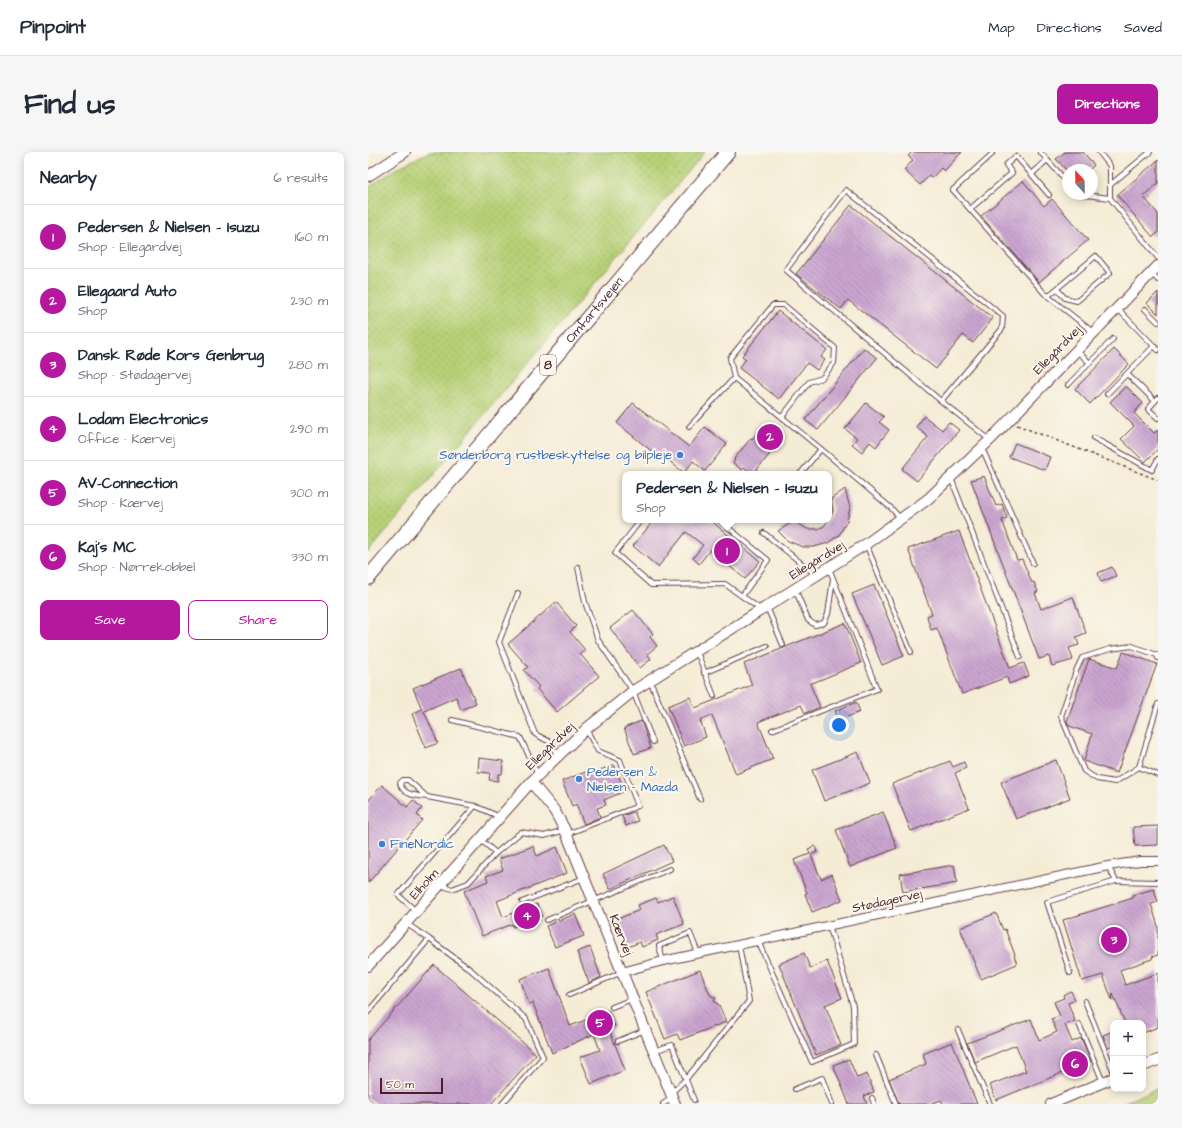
<!DOCTYPE html>
<meta charset="utf-8">
<style>
body{margin:0;font-family:"Architects Daughter",sans-serif;background:#f6f6f7;color:#1f2937}
.controls{position:absolute;right:12px;bottom:12px;display:grid;overflow:hidden;border-radius:8px;box-shadow:0 2px 10px #0003}
.controls button{width:36px;height:36px;display:grid;place-items:center;padding:0;border:0;border-bottom:1px solid #e0e1e3;background:#fff;color:#1f2937;font:20px sans-serif}
.compass{position:absolute;left:694px;top:12px;width:36px;height:36px;border-radius:50%;background:#fff;box-shadow:0 2px 10px #0003;rotate:338deg}
.scale{position:absolute;left:12px;bottom:10px;width:63px;box-sizing:border-box;padding-left:4px;border:2px solid #4a1f2b;border-top:0;font-size:11px;line-height:14px;white-space:nowrap;color:#4a1f2b;-webkit-text-stroke:3px #fbf7ec;paint-order:stroke}
.you{position:absolute;left:471px;top:573px;width:14px;height:14px;margin:-10px;border:3px solid #fff;border-radius:50%;background:#1a73e8;box-shadow:0 0 0 6px #1a73e833}
.badge{display:grid;place-items:center;width:26px;height:26px;border-radius:50%;background:#b5179e;color:#fff;font-size:13px;font-weight:700}
.pin{position:absolute;translate:-50% -50%;border:2px solid #fff;box-shadow:0 1px 4px #0006}
.popup{position:absolute;left:254px;top:319px;width:210px;height:52px;box-sizing:border-box;display:grid;place-content:center;border-radius:8px;background:#fff;filter:drop-shadow(0 1px 3px #0005);font-size:13px;white-space:nowrap;color:#747a83}
.popup b{font-size:15px;color:#1f2937}
.popup::after{content:'';position:absolute;left:50%;top:100%;margin-left:-8px;border:8px solid transparent;border-top-color:#fff}
.list{margin:0;padding:0;list-style:none}
h2{display:flex;justify-content:space-between;align-items:center;height:52px;margin:0;padding:0 16px;font-size:17px}
h2 small{font-size:13px;font-weight:400;color:#747a83}
.list li{display:grid;grid-template-columns:26px 1fr auto;gap:12px;align-items:center;box-sizing:border-box;height:64px;padding:0 16px;border-top:1px solid #e0e1e3}
.list b{display:block;font-size:15px;white-space:nowrap}
.list p{margin:0;font-size:13px;white-space:nowrap;color:#747a83}
.list em{font-size:13px;font-style:normal;color:#747a83}
.actions{display:flex;gap:8px;padding:12px 16px}
.actions a{flex:1;padding:9px 0;border:1px solid #b5179e;border-radius:8px;text-align:center;font-size:14px;color:#b5179e}
.actions .main{background:#b5179e;color:#fff}
.map{position:relative;flex:none;width:790px;height:952px;overflow:hidden;border-radius:8px}
header{display:flex;align-items:center;gap:24px;box-sizing:border-box;height:56px;padding:0 20px;background:#fff;border-bottom:1px solid #e0e1e3}
header strong{font-size:19px}
nav{display:flex;gap:22px;margin-inline-start:auto;font-size:14px}
.intro{display:flex;align-items:center;justify-content:space-between;box-sizing:border-box;height:96px;padding:0 24px}
h1{margin:0;font-size:28px}
.button{padding:10px 18px;border-radius:8px;background:#b5179e;color:#fff;font-size:14px;font-weight:700}
main{display:flex;gap:24px;padding:0 24px}
aside{flex:1;background:#fff;border-radius:8px;box-shadow:0 2px 10px #0003}
.map>svg:first-child{display:block}
</style>
<header>
<strong>Pinpoint</strong>
<nav><a>Map</a><a>Directions</a><a>Saved</a></nav>
</header>
<div class="intro"><h1>Find us</h1><a class="button">Directions</a></div>
<main>
<aside>
<h2>Nearby<small>6 results</small></h2>
<ul class="list">
<li><span class="badge">1</span><div><b>Pedersen &amp; Nielsen - Isuzu</b><p>Shop · Ellegårdvej</p></div><em>160 m</em></li>
<li><span class="badge">2</span><div><b>Ellegaard Auto</b><p>Shop</p></div><em>230 m</em></li>
<li><span class="badge">3</span><div><b>Dansk Røde Kors Genbrug</b><p>Shop · Stødagervej</p></div><em>280 m</em></li>
<li><span class="badge">4</span><div><b>Lodam Electronics</b><p>Office · Kærvej</p></div><em>290 m</em></li>
<li><span class="badge">5</span><div><b>AV-Connection</b><p>Shop · Kærvej</p></div><em>300 m</em></li>
<li><span class="badge">6</span><div><b>Kaj's MC</b><p>Shop · Nørrekobbel</p></div><em>330 m</em></li>
</ul>
<div class="actions"><a class="main">Save</a><a>Share</a></div>
</aside>
<div class="map">
<svg width="790" height="952" viewBox="0 0 790 952">
<defs>
<pattern id="grass-dots" width="8" height="8" patternUnits="userSpaceOnUse"><rect width="8" height="8" fill="#b5d076"/><path d="M2 2h.1M6 6h.1" fill="none" stroke="#9db266" stroke-width="1.8" stroke-linecap="round"/></pattern>
<pattern id="building-back-hatch" width="6" height="6" patternUnits="userSpaceOnUse"><rect width="6" height="6" fill="#caa5d0"/><path d="M-1 5l2 2M0 0l6 6M5-1l2 2" fill="none" stroke="#a686a9"/></pattern>
</defs>
<rect width="100%" height="100%" fill="#fbf7ec"/>
<filter id="ink" filterUnits="userSpaceOnUse"><feTurbulence type="fractalNoise" baseFrequency=".025" numOctaves="2"/><feDisplacementMap in="SourceGraphic" scale="8" xChannelSelector="R" yChannelSelector="G"/><feConvolveMatrix kernelMatrix="1 2 1 2 8 2 1 2 1" color-interpolation-filters="sRGB"/></filter>
<filter id="wash" filterUnits="userSpaceOnUse"><feTurbulence type="fractalNoise" baseFrequency=".012" numOctaves="4" result="noise"/><feDisplacementMap in="SourceGraphic" scale="16" xChannelSelector="R" yChannelSelector="G"/><feGaussianBlur stdDeviation="0.9" result="paint"/><feColorMatrix in="noise" values="0 0 0 0 0 0 0 0 0 0 0 0 0 0 0 0 0 1.4 0 .05"/><feComposite in="paint" operator="in"/></filter>
<g filter="url(#wash)">
<rect width="100%" height="100%" fill="#f5ecd6"/>
<g fill="url(#grass-dots)" stroke="#807850">
<polygon points="61,0 337,0 0,401 0,36 29,16"/>
<polygon points="790,936 790,952 752,952"/>
</g>
<g id="blocks">
<g fill="url(#building-back-hatch)">
<polygon points="544,0 594,0 576,19 573,16 564,26 561,24 552,33 536,18 545,8 540,4"/>
<polygon points="697,0 715,0 726,13 721,18 698,18 688,7"/>
<polygon points="790,8 790,31 775,44 790,62 790,81 785,85 749,43"/>
<polygon points="655,29 676,54 684,47 720,88 671,130 613,64"/>
<polygon points="483,53 625,166 605,191 595,183 568,217 480,148 473,157 428,122"/>
<polygon points="790,140 790,162 779,151"/>
<polygon points="410,159 459,198 453,205 457,208 449,218 439,211 411,247 371,216 378,207 374,204"/>
<polygon points="496,196 509,206 450,278 437,268"/>
<polygon points="746,197 761,212 722,252 707,237"/>
<polygon points="758,234 775,251 766,261 786,281 790,278 790,297 777,310 753,287 766,274 742,250"/>
<polygon points="265,251 321,295 337,275 359,292 337,319 325,309 316,321 294,303 292,306 249,271"/>
<polygon points="498,251 516,265 511,270 521,278 508,295 502,290 494,300 484,292 489,286 477,277"/>
<polygon points="556,264 574,278 581,270 591,278 549,329 534,317 560,285 548,275"/>
<polygon points="399,274 412,285 400,300 402,302 385,322 376,315 374,318 365,311 367,308 366,307 383,286 384,287 393,276 395,278"/>
<polygon points="647,291 682,305 677,318 641,305"/>
<polygon points="616,324 628,354 634,352 639,366 634,368 649,408 654,407 664,431 666,430 670,440 667,441 673,457 705,445 718,481 708,485 711,493 701,496 705,508 684,514 681,504 671,507 603,328"/>
<polygon points="477,337 482,356 479,369 471,383 460,391 446,395 435,395 420,389 410,379 426,369 439,377 450,377 456,374 460,369 465,359 463,347"/>
<polygon points="286,368 342,368 392,409 377,427 342,398 331,412 325,406 335,393 318,380 290,415 265,394"/>
<polygon points="591,379 642,516 656,511 661,524 641,532 639,525 594,542 569,476 563,478 560,468 559,464 564,462 540,397"/>
<polygon points="744,415 748,424 733,430 730,421"/>
<polygon points="506,433 536,504 514,513 484,442"/>
<polygon points="188,450 208,474 202,480 217,498 212,502 231,524 189,560 169,537 171,535 156,518 160,515 140,492"/>
<polygon points="265,458 285,482 282,485 289,494 279,502 283,507 272,516 242,476"/>
<polygon points="477,471 493,511 442,532 452,555 437,561 433,553 390,570 405,607 368,622 344,563 332,568 338,585 316,594 300,554 322,545 327,556 384,533 376,512"/>
<polygon points="755,500 789,512 749,621 716,609 724,582 701,574 699,569 721,507 749,516"/>
<polygon points="93,516 108,551 93,558 88,545 56,559 70,591 58,596 44,562 54,557 45,536"/>
<polygon points="488,550 492,560 471,568 467,559"/>
<polygon points="273,569 283,596 266,602 256,576"/>
<polygon points="490,600 502,631 456,649 444,618"/>
<polygon points="111,606 135,609 134,622 130,622 130,629 121,628 122,621 110,620"/>
<polygon points="688,608 702,646 648,667 633,630"/>
<polygon points="582,609 585,615 596,610 598,616 587,621 601,656 543,679 524,632"/>
<polygon points="246,613 257,639 236,648 238,653 229,656 232,665 216,672 208,652 204,654 194,629 223,618 224,621"/>
<polygon points="14,633 39,655 45,648 54,656 49,663 54,668 0,731 0,649"/>
<polygon points="266,660 270,669 258,674 254,664"/>
<polygon points="515,660 529,696 482,715 468,678"/>
<polygon points="790,674 790,693 767,694 765,675"/>
<polygon points="296,693 304,709 242,737 235,722"/>
<polygon points="165,694 169,704 189,695 199,721 129,749 135,765 169,752 174,764 145,775 144,772 114,784 96,739 120,729 118,724 135,718 131,707"/>
<polygon points="447,694 449,700 443,703 453,727 464,722 474,748 444,760 437,742 439,741 426,708 442,702 440,697"/>
<polygon points="586,713 589,731 535,740 532,722"/>
<polygon points="786,737 790,750 783,752 790,774 790,803 784,805 784,807 752,818 757,833 790,821 790,875 775,881 775,871 757,871 745,842 744,848 735,823 714,829 695,768 765,746 764,743"/>
<polygon points="305,744 316,772 288,783 290,788 274,795 272,790 260,795 249,767 272,758 270,753 288,746 290,750"/>
<polygon points="628,761 635,778 637,777 647,803 646,804 649,812 613,827 592,776"/>
<polygon points="207,762 216,784 187,795 178,774"/>
<polygon points="222,795 233,825 221,831 209,800"/>
<polygon points="436,801 442,816 459,809 474,846 457,853 473,893 448,903 411,812"/>
<polygon points="66,813 168,902 123,952 8,952 0,947 0,888"/>
<polygon points="181,816 202,874 241,859 247,874 241,877 257,918 223,932 212,905 232,898 226,882 184,901 165,851 161,852 152,827"/>
<polygon points="332,818 342,843 348,846 346,849 351,853 358,870 312,888 309,882 297,887 278,840"/>
<polygon points="703,839 707,848 700,851 707,869 697,873 704,890 713,886 723,909 628,948 622,933 658,919 648,893 607,910 599,891 663,867 671,888 689,880 683,867 692,864 686,850 696,846 695,843"/>
<polygon points="745,879 745,894 740,896 735,883"/>
<polygon points="584,890 609,952 575,952 573,948 562,952 531,952 521,927 558,912 555,902"/>
<polygon points="481,907 489,926 499,922 506,940 496,944 499,952 481,952 465,913"/>
</g>
</g>
</g>
<g filter="url(#ink)">
<use href="#blocks" fill-opacity="0" stroke="#643e45" stroke-width="1"/>
<g fill="none" stroke-linecap="round" stroke-linejoin="round">
<g stroke="#643e45" stroke-width="6">
<g id="service">
<polyline points="672,0 700,31"/>
<polyline points="731,0 742,14 742,46 790,106"/>
<polyline points="624,2 585,38 677,142 725,180"/>
<polyline points="664,22 679,8"/>
<polyline points="742,33 782,0"/>
<polyline points="710,42 742,46"/>
<polyline points="602,57 644,21 638,13 648,4 681,43"/>
<polyline points="783,121 790,128"/>
<polyline points="680,144 728,104 742,121 709,149 697,146 689,137"/>
<polyline points="749,156 790,198"/>
<polyline points="777,157 790,170"/>
<polyline points="709,199 722,211"/>
<polyline points="759,222 787,249"/>
<polyline points="700,233 745,187"/>
<polyline points="739,242 786,194"/>
<polyline points="790,246 780,257 790,266"/>
<polyline points="573,249 418,118 478,38 635,164 634,177 573,249 622,288"/>
<polyline points="414,265 441,230 454,226 466,211 467,196 416,153 405,153 362,206 366,226 453,297 523,356 533,367"/>
<polyline points="321,275 366,226"/>
<polyline points="726,286 784,318 790,307"/>
<polyline points="614,296 665,411"/>
<polyline points="432,322 453,297"/>
<polyline points="583,326 652,505"/>
<polyline points="273,368 247,401 283,433 357,432 392,457"/>
<polyline points="351,368 400,408 374,444"/>
<polyline points="396,381 448,423"/>
<polyline points="498,392 543,500"/>
<polyline points="210,415 217,450 230,488 265,539 285,590"/>
<polyline points="427,437 440,468 447,473 456,471 460,462 465,427"/>
<polyline points="150,441 131,490 167,582 182,590 189,603"/>
<polyline points="399,455 415,493"/>
<polyline points="329,500 346,544"/>
<polyline points="790,506 789,503 764,494 742,497 714,506 708,519 693,564 716,619 729,627 747,630 771,615 790,552"/>
<polyline points="336,521 399,494"/>
<polyline points="282,529 332,647"/>
<polyline points="84,568 152,585 170,623"/>
<polyline points="404,578 509,537 461,416"/>
<polyline points="771,615 790,623"/>
<path d="M59 645C49 644 34 643 32 631L35 628H40L59 645 107 654 132 665"/>
<polyline points="199,682 270,654 252,608 230,599 218,577"/>
<polyline points="128,701 153,680 176,684 197,678"/>
<polyline points="740,714 748,729 790,730"/>
<polyline points="72,733 84,737 100,731 128,701 113,688"/>
<polyline points="154,750 216,726"/>
<polyline points="48,759 30,743 107,654"/>
<polyline points="179,768 302,717"/>
<polyline points="61,787 103,818 158,867 175,905 134,952"/>
<polyline points="390,789 444,910 486,892 485,854 461,773"/>
<polyline points="295,809 291,794 322,781 330,801"/>
<polyline points="702,821 679,750 748,729"/>
<polyline points="201,843 254,820"/>
<polyline points="717,849 745,918"/>
<polyline points="244,855 264,847"/>
<polyline points="0,860 61,787 39,772"/>
<polyline points="711,872 735,930"/>
<polyline points="590,878 622,952"/>
<polyline points="250,889 277,878"/>
<polyline points="286,899 304,893 326,948"/>
<polyline points="508,903 528,952"/>
<polyline points="427,937 454,926 464,952"/>
<polyline points="303,941 318,927 381,849 371,793"/>
<polyline points="504,946 506,952"/>
<polyline points="295,952 304,946"/>
</g>
</g>
<g stroke="#643e45" stroke-width="10">
<polyline id="minor" points="254,820 295,809 740,714 772,709 790,709"/>
</g>
<g stroke="#643e45" stroke-width="12">
<g id="tertiary">
<polyline points="0,24 37,0"/>
<polyline points="163,630 186,658 197,678 307,952"/>
<polyline points="0,814 163,630 218,577 265,539 498,392 560,347 622,288 790,114"/>
<polyline points="775,914 790,908"/>
<polyline points="683,952 745,926"/>
</g>
</g>
<g stroke="#643e45" stroke-width="16">
<g id="trunk">
<path id="s1" d="M0 426 360 0"/>
</g>
</g>
<polyline stroke="#643e45" stroke-width="1.5" stroke-dasharray="3 3" stroke-linecap="butt" points="649,273 790,328"/>
<use href="#service" stroke="#fff" stroke-width="4"/>
<use href="#minor" stroke="#fff" stroke-width="8"/>
<use href="#tertiary" stroke="#fff" stroke-width="10"/>
<use href="#trunk" stroke="#fff" stroke-width="14"/>
</g>
</g>
<g fill="#3f7fe0" stroke="#fbf7ec" stroke-width="1.5">
<circle cx="312" cy="303" r="4"/>
<circle cx="211" cy="627" r="4"/>
<circle cx="14" cy="692" r="4"/>
</g>
<g text-anchor="middle" dominant-baseline="central" stroke-width="4" stroke-linejoin="round" paint-order="stroke">
<rect fill="#fbf7ec" stroke="#7f6065" stroke-width="1" x="172" y="203" width="16" height="20" rx="3"/>
<g font-size="12" font-weight="bold" fill="#4a1f2b">
<text x="180" y="213">8</text>
</g>
<g font-size="13" fill="#4a1f2b" stroke="#fbf7ec">
<text stroke="none"><textPath href="#s1" startOffset="351">Omfartsvejen</textPath></text>
<text transform="translate(689 198) rotate(-46)">Ellegårdvej</text>
<text transform="translate(449 408) rotate(-32)">Ellegårdvej</text>
<text transform="translate(182 594) rotate(-44)">Ellegårdvej</text>
<text transform="translate(56 732) rotate(-48)">Elholm</text>
<text transform="translate(519 749) rotate(-12)">Stødagervej</text>
<text transform="translate(253 783) rotate(68)">Kærvej</text>
</g>
<g font-size="13" fill="#366cbe" stroke="#fbf7ec" text-anchor="start">
<text x="304" y="303" text-anchor="end">Sønderborg rustbeskyttelse og bilpleje</text>
<text x="219" y="620">Pedersen &amp;<tspan x="219" dy="15">Nielsen - Mazda</tspan></text>
<text x="22" y="692">FineNordic</text>
</g>
</g>
</svg>
<div class="controls">
<button>+</button>
<button>−</button>
</div>
<svg class="compass" viewBox="-18 -18 36 36"><path d="M0-13l5 13h-10z" fill="#e53935"/><path d="M0 13l5-13h-10z" fill="#747a83"/></svg>
<div class="scale">50 m</div>
<div class="you"></div>
<div class="pin badge" style="left:359px;top:399px">1</div>
<div class="popup"><b>Pedersen &amp; Nielsen - Isuzu</b>Shop</div>
<div class="pin badge" style="left:402px;top:285px">2</div>
<div class="pin badge" style="left:746px;top:788px">3</div>
<div class="pin badge" style="left:159px;top:764px">4</div>
<div class="pin badge" style="left:232px;top:871px">5</div>
<div class="pin badge" style="left:707px;top:912px">6</div>
</div>
</main>
